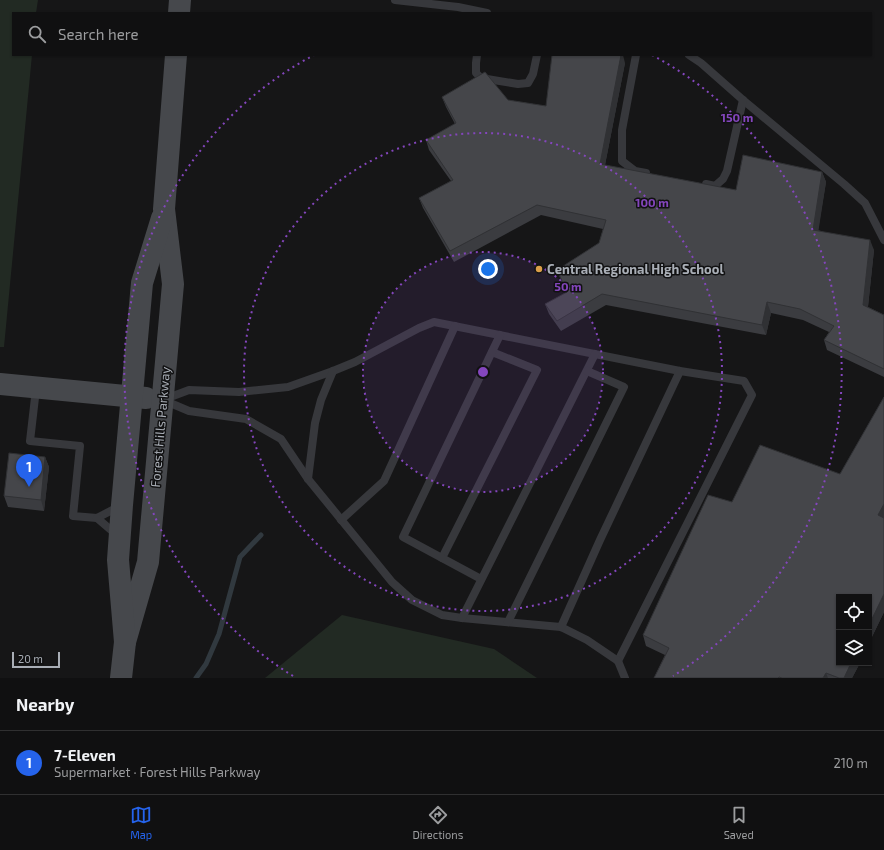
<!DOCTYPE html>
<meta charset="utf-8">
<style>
body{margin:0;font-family:"Exo 2",sans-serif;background:#1e1e1f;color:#f1f3f6}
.controls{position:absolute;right:12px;bottom:12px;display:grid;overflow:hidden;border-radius:0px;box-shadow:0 1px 3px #0004}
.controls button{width:36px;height:36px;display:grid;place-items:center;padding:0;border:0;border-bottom:1px solid #303031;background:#101011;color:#f1f3f6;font:20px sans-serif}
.scale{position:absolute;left:12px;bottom:10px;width:48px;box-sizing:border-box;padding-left:4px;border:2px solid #a9aeb6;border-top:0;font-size:11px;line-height:14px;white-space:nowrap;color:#a9aeb6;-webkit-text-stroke:3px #111112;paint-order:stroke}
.you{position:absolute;left:488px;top:269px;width:14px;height:14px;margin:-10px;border:3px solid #fff;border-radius:50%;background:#1a73e8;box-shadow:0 0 0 6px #1a73e833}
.badge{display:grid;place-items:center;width:26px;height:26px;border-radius:50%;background:#2563eb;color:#fff;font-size:13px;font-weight:700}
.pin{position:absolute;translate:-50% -33px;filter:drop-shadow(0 1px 2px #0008)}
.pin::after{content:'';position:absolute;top:21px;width:14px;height:12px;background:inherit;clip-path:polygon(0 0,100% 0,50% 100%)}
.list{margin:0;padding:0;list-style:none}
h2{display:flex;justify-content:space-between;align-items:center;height:52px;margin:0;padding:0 16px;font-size:17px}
h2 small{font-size:13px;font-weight:400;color:#9c9d9f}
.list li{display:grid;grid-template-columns:26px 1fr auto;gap:12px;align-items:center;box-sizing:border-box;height:64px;padding:0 16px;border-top:1px solid #303031}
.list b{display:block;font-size:15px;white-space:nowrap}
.list p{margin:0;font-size:13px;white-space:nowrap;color:#9c9d9f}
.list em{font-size:13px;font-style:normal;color:#9c9d9f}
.icon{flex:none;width:22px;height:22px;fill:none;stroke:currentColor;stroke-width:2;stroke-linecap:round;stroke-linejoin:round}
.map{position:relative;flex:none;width:884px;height:678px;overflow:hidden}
.search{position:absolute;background:#101011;box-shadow:0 1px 3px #0004;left:12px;right:12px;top:12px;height:44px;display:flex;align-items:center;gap:10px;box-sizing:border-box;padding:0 14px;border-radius:0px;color:#9c9d9f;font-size:15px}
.sheet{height:116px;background:#101011}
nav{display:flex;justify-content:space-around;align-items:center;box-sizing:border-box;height:56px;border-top:1px solid #303031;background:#101011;font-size:11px;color:#9c9d9f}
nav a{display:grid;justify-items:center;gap:2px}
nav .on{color:#2563eb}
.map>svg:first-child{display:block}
</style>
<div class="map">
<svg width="884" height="678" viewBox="0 0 884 678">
<rect width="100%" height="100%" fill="#161617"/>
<g fill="#222a23">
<polygon points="0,0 38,0 36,13 13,13 13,55 32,55 4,347 0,347"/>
<polygon points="342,615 494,649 537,678 265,678"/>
</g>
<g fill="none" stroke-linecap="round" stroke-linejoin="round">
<polyline stroke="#31393f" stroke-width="5" points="196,678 206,664 219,634 240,557 261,535"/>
<g stroke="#37383c" stroke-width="8">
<polyline points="395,0 458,7 487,13"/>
<polyline points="477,55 476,63 476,73 481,78 518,84 528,83 533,74 537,55"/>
<polyline points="636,55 622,130 622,161 635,171 646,173"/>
<polyline points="689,55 701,63 743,100 844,184 865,203 884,240"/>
<polyline points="706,184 715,186 723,179 727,171 743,100"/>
<polyline points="36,389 30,441 80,446 73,516 97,518 120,506"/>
<polyline points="165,399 189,390 239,392 288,387 333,371 355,362 419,328 434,322 680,371 744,381 752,395 618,661"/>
<polyline points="163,400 189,411 246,419 281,439 308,479 392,582 412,600 442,615 462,618 561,627 587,640 618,661 625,678"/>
<polyline points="308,479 315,423 321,400 333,371"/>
<polyline points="97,518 118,536"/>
<polyline points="341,520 384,481 455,326"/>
<polyline points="442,558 537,370 492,352"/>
<polyline points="481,579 403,537 500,335"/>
<polyline points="462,618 522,499 595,354"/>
<polyline points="508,622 624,387 587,371"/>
<polyline points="561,627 600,540 680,371"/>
</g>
<g stroke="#46484c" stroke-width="22">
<polyline points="179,13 180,0"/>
<polyline points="0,384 146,398"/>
<polyline points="125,642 148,562 173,284 164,209 176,55"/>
<polyline points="121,678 125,642 118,560 122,505 142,283 162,218"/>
</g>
</g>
<g fill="#3b3c40">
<polygon points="625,63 605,165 736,190 822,172 826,182 818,230 874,250 868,307 884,315 884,377 827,350 824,340 829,332 803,320 771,313 766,335 606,305 561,331 549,314 545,304 566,293 557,270 599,243 603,229 541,215 454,262 423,208 419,198 451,181 429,150 426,140 455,124 446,107 442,97 508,100 546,106"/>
<polygon points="884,397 884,612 869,643 869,597 839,663 860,663 852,678 654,678 665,655 646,646 643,635 732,502 840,474"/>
<polygon points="45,457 49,467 44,511 8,507 4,496"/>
</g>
<g fill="#303134">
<polygon points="621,55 623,55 625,63 603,175 600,164"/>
<polygon points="822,172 826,182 817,240 813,230"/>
<polygon points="870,240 874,250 867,315 863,305"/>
<polygon points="767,302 771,313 766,335 762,325"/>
<polygon points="45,457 49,467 44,511 41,500"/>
<polygon points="884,504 884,521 878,515"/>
<polygon points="884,594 884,612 869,643 869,625"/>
<polygon points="851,663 860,663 852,678 844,678"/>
<polygon points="826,673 828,678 823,678"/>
</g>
<g fill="#45464a" stroke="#303134">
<polygon points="552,55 621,55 600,164 736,190 743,155 822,172 813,230 870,240 863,305 884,315 884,369 824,340 834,326 800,309 767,302 762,325 602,294 557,321 545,304 567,292 557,270 599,243 606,220 537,205 450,251 419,198 453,180 426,140 456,123 442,97 485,72 508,100 546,106"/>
<polygon points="884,397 884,504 878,515 884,518 884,594 869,625 869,597 839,597 839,663 851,663 844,678 839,678 826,673 823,678 782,678 779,677 778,678 654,678 669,648 643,635 708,495 732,502 760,445 840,474"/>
<polygon points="9,453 45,457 41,500 4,496"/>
</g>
<circle cx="483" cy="372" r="120" fill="#8446bd" fill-opacity=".12"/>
<g fill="none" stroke="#8446bd" stroke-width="2" stroke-dasharray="2 4">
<circle cx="483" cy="372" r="120"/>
<circle cx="483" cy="372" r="239"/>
<path d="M293 676A359 359 0 0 1 314 55M652 55A359 359 0 0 1 673 676"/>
</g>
<circle fill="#dc9f49" stroke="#111112" stroke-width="1.5" cx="539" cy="269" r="4"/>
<g text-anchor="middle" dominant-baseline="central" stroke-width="3" stroke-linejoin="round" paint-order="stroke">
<g font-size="13" font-weight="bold" fill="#a9aeb6" stroke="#111112" text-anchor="start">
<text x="547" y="269">Central Regional High School</text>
</g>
<g font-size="13" fill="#a9aeb6" stroke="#111112">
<text transform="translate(160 427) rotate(-85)">Forest Hills Parkway</text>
</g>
</g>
<circle cx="483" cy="372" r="6" fill="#8446bd" stroke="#111112" stroke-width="2"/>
<g font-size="12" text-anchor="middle" font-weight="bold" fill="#8446bd" stroke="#111112" stroke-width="3" stroke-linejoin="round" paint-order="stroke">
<text x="737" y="122">150 m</text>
<text x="652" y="207">100 m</text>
<text x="568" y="291">50 m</text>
</g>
</svg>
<div class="controls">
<button><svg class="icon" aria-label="locate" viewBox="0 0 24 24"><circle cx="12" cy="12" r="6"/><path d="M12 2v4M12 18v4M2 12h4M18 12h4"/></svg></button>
<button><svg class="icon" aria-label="layers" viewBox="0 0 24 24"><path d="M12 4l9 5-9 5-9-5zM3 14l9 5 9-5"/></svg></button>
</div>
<div class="scale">20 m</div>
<div class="you"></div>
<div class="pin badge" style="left:29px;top:487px">1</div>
<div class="search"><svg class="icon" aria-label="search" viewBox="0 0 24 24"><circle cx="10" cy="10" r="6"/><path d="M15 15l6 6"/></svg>Search here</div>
</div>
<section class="sheet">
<h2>Nearby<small></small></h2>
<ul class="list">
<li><span class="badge">1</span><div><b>7-Eleven</b><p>Supermarket · Forest Hills Parkway</p></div><em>210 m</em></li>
</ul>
</section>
<nav>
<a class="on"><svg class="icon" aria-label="map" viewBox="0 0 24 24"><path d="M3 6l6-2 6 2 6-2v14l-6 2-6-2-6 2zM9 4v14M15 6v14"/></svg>Map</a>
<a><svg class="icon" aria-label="directions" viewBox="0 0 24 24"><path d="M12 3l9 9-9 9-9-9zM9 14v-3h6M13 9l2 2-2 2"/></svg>Directions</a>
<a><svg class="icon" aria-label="saved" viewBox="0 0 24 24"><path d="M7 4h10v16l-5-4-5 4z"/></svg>Saved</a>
</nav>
